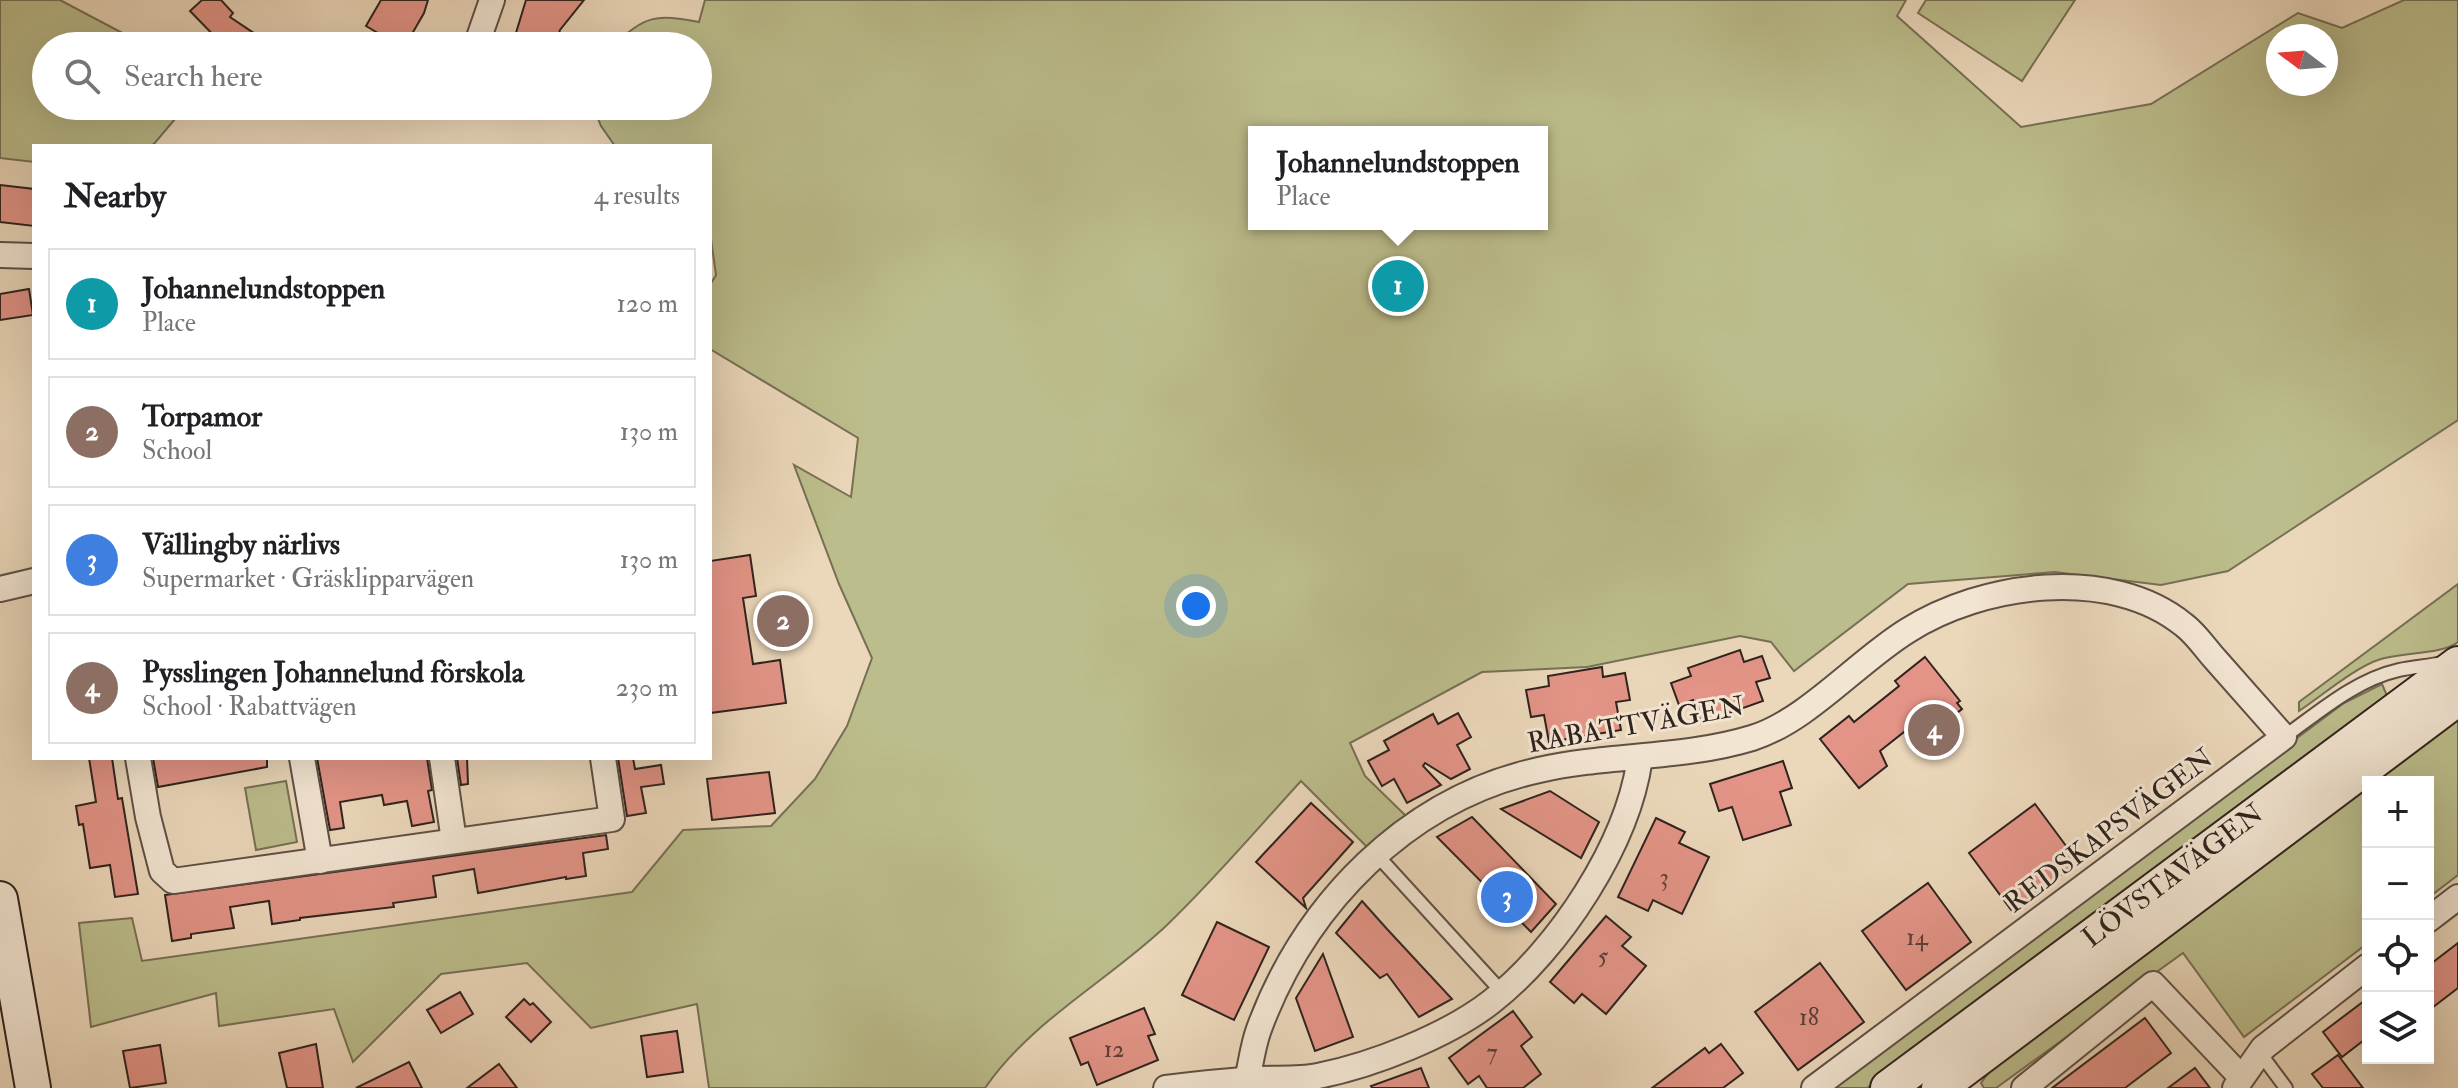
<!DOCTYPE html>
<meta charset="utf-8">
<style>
body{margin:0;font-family:"IM FELL Double Pica",serif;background:#f6f6f6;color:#202124}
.controls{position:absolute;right:24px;bottom:24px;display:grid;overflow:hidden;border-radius:0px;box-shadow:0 8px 32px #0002}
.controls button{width:72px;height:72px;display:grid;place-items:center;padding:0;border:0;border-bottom:2px solid #e0e0e0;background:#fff;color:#202124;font:40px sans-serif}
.compass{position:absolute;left:2266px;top:24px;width:72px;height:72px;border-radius:50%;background:#fff;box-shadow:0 8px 32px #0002;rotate:286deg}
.you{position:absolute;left:1196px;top:606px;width:28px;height:28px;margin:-20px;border:6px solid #fff;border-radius:50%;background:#1a73e8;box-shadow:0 0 0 12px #1a73e833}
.badge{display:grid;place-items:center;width:52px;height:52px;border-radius:50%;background:#ea580c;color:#fff;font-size:26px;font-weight:700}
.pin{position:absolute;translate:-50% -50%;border:4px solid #fff;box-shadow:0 2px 8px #0006}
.popup{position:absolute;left:1248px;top:126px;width:300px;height:104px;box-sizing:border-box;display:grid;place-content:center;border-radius:0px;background:#fff;filter:drop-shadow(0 2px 6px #0005);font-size:26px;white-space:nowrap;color:#757577}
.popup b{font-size:30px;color:#202124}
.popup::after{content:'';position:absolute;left:50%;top:100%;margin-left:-16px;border:16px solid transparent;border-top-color:#fff}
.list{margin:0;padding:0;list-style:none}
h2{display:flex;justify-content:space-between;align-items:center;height:104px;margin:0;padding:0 32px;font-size:34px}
h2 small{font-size:26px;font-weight:400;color:#757577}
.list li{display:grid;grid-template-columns:52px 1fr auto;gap:24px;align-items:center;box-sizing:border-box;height:112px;margin:0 16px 16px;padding:0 16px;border:2px solid #e0e0e0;border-radius:0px}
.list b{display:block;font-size:30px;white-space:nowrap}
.list p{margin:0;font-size:26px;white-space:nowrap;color:#757577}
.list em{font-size:26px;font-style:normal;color:#757577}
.icon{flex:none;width:44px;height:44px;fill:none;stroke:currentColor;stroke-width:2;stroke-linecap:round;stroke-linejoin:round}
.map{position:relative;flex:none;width:2458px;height:1088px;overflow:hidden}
.search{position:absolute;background:#fff;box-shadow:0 8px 32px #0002;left:32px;top:32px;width:680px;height:88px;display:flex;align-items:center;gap:20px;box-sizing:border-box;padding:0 28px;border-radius:44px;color:#757577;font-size:30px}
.panel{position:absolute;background:#fff;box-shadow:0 8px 32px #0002;left:32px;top:144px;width:680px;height:616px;border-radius:0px}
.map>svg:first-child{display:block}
</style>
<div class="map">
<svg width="2458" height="1088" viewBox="0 0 2458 1088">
<rect width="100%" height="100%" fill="#ebd7ba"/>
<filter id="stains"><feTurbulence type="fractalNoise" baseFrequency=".0025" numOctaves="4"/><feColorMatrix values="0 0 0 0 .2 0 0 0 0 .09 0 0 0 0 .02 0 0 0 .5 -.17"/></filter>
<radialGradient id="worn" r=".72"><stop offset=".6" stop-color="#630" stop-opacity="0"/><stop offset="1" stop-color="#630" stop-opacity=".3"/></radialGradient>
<g fill="#bcbd8c" stroke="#767055" stroke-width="2" fill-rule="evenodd">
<polygon points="0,0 60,0 147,46 46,46 46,106 186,106 154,144 148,146 34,146 34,162 0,158"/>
<path d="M705 0H1906L1897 16 2021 127 2151 104 2298 13 2342 28 2404 0H2458V420L2228 571 2161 585 2055 572 1908 584 1794 671 1771 642 1740 636 1587 667 1482 672 1350 743 1365 776 1408 818 1369 849 1301 781C1257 829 1214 880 1167 925 1108 981 1032 1020 985 1088H709L697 1004 591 1028 527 963 441 974 353 1062 334 1009 219 1026 216 993 91 1027 79 923 132 918 142 961 632 892 683 830 771 826 815 779 847 726 872 658 839 584 794 465 851 497 858 438 710 349V285L716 275 710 232V146H615L601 126 593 106H698V46H613C646 15 655 14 699 22ZM2278 36H2326V84H2278ZM1254 132H1542V224H1254Z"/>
<polygon points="1926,0 2075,0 2022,81 1918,13"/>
<path d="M2458 584V642C2441 655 2401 652 2378 660 2356 667 2320 697 2299 711V702Z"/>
<polygon points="2382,684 2390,703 1867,1088 1828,1088 2344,703"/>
<polygon points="2458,714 2458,875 2428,898 2428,782 2368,782 2368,943 2244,1037 2183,953 1996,1088 1984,1088 1981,1083 2003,1053"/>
<polygon points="286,781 297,842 256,850 245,788"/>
</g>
<g fill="#e39487" stroke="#2f231e" stroke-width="2">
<polygon points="202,0 221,0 233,13 230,17 273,46 224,46 190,11"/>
<polygon points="381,0 428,0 424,13 405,46 400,46 366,26"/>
<polygon points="526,0 584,0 560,30 555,46 512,46"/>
<polygon points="0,185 34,189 34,226 0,222"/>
<polygon points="29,289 33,315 0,320 0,294"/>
<polygon points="750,555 756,596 743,598 753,664 780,660 786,703 710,713 710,561"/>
<polygon points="1740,650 1744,662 1762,656 1770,678 1756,682 1763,701 1701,723 1693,700 1679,705 1671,683 1691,676 1688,668"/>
<polygon points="1925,657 1960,701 1957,703 1962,709 1934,731 1923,717 1880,751 1887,766 1859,788 1820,739 1849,716 1854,722 1899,686 1895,681"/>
<polygon points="1602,667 1603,677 1625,673 1630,700 1616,702 1621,730 1549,742 1544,715 1531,717 1526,690 1549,686 1548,676"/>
<polygon points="1458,713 1471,737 1457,745 1470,769 1451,779 1425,763 1423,766 1441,785 1407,803 1394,779 1382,786 1368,761 1389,750 1384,741 1433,714 1438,724"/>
<polygon points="89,758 112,758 118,799 122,798 138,894 115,897 110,865 90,868 83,824 79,825 76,806 96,802"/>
<polygon points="153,758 267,758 267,767 158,787"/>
<polygon points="317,758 427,758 432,790 428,791 434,822 412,826 407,801 384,805 382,795 340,802 344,828 330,830"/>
<polygon points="457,758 467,758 468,784 461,785"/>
<polygon points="618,758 633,758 635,769 661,765 664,784 641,787 646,813 627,816"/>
<polygon points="1783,761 1792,788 1780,792 1791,825 1743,840 1732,807 1719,811 1710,784"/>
<polygon points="769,772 775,813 712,820 707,779"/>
<polygon points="1550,791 1599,822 1581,858 1501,809"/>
<polygon points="1311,803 1353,842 1303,898 1306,908 1256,862"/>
<polygon points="2035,804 2078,862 2012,911 1969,853"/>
<polygon points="1472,817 1556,904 1531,932 1437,837"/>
<polygon points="1656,818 1685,832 1679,843 1709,857 1682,914 1653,900 1648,911 1618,897"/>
<polygon points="606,835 608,849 583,853 586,876 566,879 566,877 478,893 474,869 433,876 436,897 393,903 394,907 300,918 300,920 272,924 269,901 230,907 234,928 191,934 191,938 172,941 165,895"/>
<polygon points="1928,883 1971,942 1906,990 1862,931"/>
<polygon points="1362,901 1387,929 1452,999 1419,1017 1387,974 1380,978 1336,933"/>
<polygon points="1606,916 1631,937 1622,946 1646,966 1606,1014 1582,994 1574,1003 1550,982"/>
<polygon points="1217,922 1269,947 1234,1020 1182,995"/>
<polygon points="2458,943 2458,988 2428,1011 2428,966"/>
<polygon points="1323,954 1353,1037 1315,1051 1296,998"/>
<polygon points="1820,963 1864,1022 1798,1070 1755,1012"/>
<polygon points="460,992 473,1014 441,1033 427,1010"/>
<polygon points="2368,998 2368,1037 2342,1057 2323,1032"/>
<polygon points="524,999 530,1005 533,1003 551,1022 531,1042 506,1017"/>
<polygon points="1144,1008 1155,1034 1148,1036 1158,1060 1097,1085 1088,1062 1081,1065 1070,1038"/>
<polygon points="1513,1011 1532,1037 1521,1046 1541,1074 1523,1088 1487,1088 1479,1076 1468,1084 1449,1058"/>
<polygon points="2145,1018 2171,1053 2125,1088 2052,1088"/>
<polygon points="677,1031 683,1072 647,1077 641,1036"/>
<polygon points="316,1044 323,1088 287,1088 279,1053"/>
<polygon points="1721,1044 1743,1073 1723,1088 1652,1088 1705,1048 1709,1053"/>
<polygon points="160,1045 166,1083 130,1088 123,1051"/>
<polygon points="2338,1055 2363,1088 2323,1088 2312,1074"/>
<polygon points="409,1062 422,1088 356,1088"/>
<polygon points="499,1064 517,1088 467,1088"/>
<polygon points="1421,1068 1429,1088 1372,1088 1371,1086"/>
<polygon points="2195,1068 2210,1088 2168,1088"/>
</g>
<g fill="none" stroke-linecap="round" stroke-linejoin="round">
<g stroke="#5e5045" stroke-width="16">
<g id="lane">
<path d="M2284 737C2319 712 2355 680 2399 670 2413 667 2428 666 2443 663"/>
<polyline points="1376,854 1502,992"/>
<polyline points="2260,1053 2286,1088"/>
</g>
</g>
<g stroke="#5e5045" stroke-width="28">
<g id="street">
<polyline points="476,46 492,0"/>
<polyline points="1,255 34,256"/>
<polyline points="0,589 34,581"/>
<polyline points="138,758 148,817 162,871 173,881 612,819 603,758"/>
<polyline points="302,758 320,861"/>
<polyline points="442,758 454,841"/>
<polyline points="2428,920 2458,897"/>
<path d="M1247 1080C1251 1063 1253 1045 1259 1029 1305 904 1407 799 1539 770 1609 754 1683 759 1752 738 1807 721 1857 662 1907 631 1982 583 2110 565 2184 625 2196 634 2205 648 2215 659 2238 685 2261 711 2284 737L1814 1088"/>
<path d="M1166 1088C1197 1084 1227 1081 1257 1079 1277 1078 1299 1080 1318 1076 1373 1065 1447 1036 1491 1002 1559 949 1629 843 1640 757"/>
<polyline points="2024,1088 2153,984 2241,1077"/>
<polyline points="2235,1088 2263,1048 2368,966"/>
</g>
</g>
<g stroke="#2f231e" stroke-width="38">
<g id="secondary">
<polyline points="0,899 33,1088"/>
<polyline points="1888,1088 2458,664"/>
<polyline points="1939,1088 2458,698"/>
</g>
</g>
<use href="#lane" stroke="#f2e5d2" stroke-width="12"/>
<use href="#street" stroke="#f2e5d2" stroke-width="24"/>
<use href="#secondary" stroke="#f2e5d2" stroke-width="34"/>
</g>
<g text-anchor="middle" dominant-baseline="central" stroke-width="6" stroke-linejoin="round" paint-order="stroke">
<g font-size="24" fill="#5c3f38">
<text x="1664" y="877">3</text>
<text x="1917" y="937">14</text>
<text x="1603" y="956">5</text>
<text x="1809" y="1017">18</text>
<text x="1114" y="1049">12</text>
<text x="1492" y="1052">7</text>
</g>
<g font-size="28" fill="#2f231e" stroke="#f2e5d2">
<text transform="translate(1636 725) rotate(-10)">RABATTVÄGEN</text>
<text transform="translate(2109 831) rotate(-37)">REDSKAPSVÄGEN</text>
<text transform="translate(2173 876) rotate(-37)">LÖVSTAVÄGEN</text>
</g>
</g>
<rect width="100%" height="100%" filter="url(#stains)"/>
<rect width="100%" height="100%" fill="url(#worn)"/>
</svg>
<div class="controls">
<button>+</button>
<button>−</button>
<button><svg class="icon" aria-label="locate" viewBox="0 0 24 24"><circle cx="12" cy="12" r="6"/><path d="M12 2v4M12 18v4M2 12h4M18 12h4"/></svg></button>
<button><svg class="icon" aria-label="layers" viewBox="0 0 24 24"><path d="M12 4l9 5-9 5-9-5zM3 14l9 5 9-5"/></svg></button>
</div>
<svg class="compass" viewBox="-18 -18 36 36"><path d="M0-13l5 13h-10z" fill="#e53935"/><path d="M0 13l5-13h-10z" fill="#757577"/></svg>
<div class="you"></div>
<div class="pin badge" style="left:1398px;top:286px;background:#0f9aa8">1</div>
<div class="popup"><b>Johannelundstoppen</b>Place</div>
<div class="pin badge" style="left:783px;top:621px;background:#8d6e63">2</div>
<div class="pin badge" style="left:1507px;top:897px;background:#3f7fe0">3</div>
<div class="pin badge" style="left:1934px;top:730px;background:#8d6e63">4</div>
<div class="search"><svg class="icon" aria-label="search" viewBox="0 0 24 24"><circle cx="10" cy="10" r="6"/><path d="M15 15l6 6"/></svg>Search here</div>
<section class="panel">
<h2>Nearby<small>4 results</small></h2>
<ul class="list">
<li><span class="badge" style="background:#0f9aa8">1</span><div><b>Johannelundstoppen</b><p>Place</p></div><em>120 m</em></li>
<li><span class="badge" style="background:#8d6e63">2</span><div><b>Torpamor</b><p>School</p></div><em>130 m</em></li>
<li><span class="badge" style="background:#3f7fe0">3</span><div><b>Vällingby närlivs</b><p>Supermarket · Gräsklipparvägen</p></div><em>130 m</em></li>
<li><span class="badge" style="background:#8d6e63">4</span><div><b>Pysslingen Johannelund förskola</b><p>School · Rabattvägen</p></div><em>230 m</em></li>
</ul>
</section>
</div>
